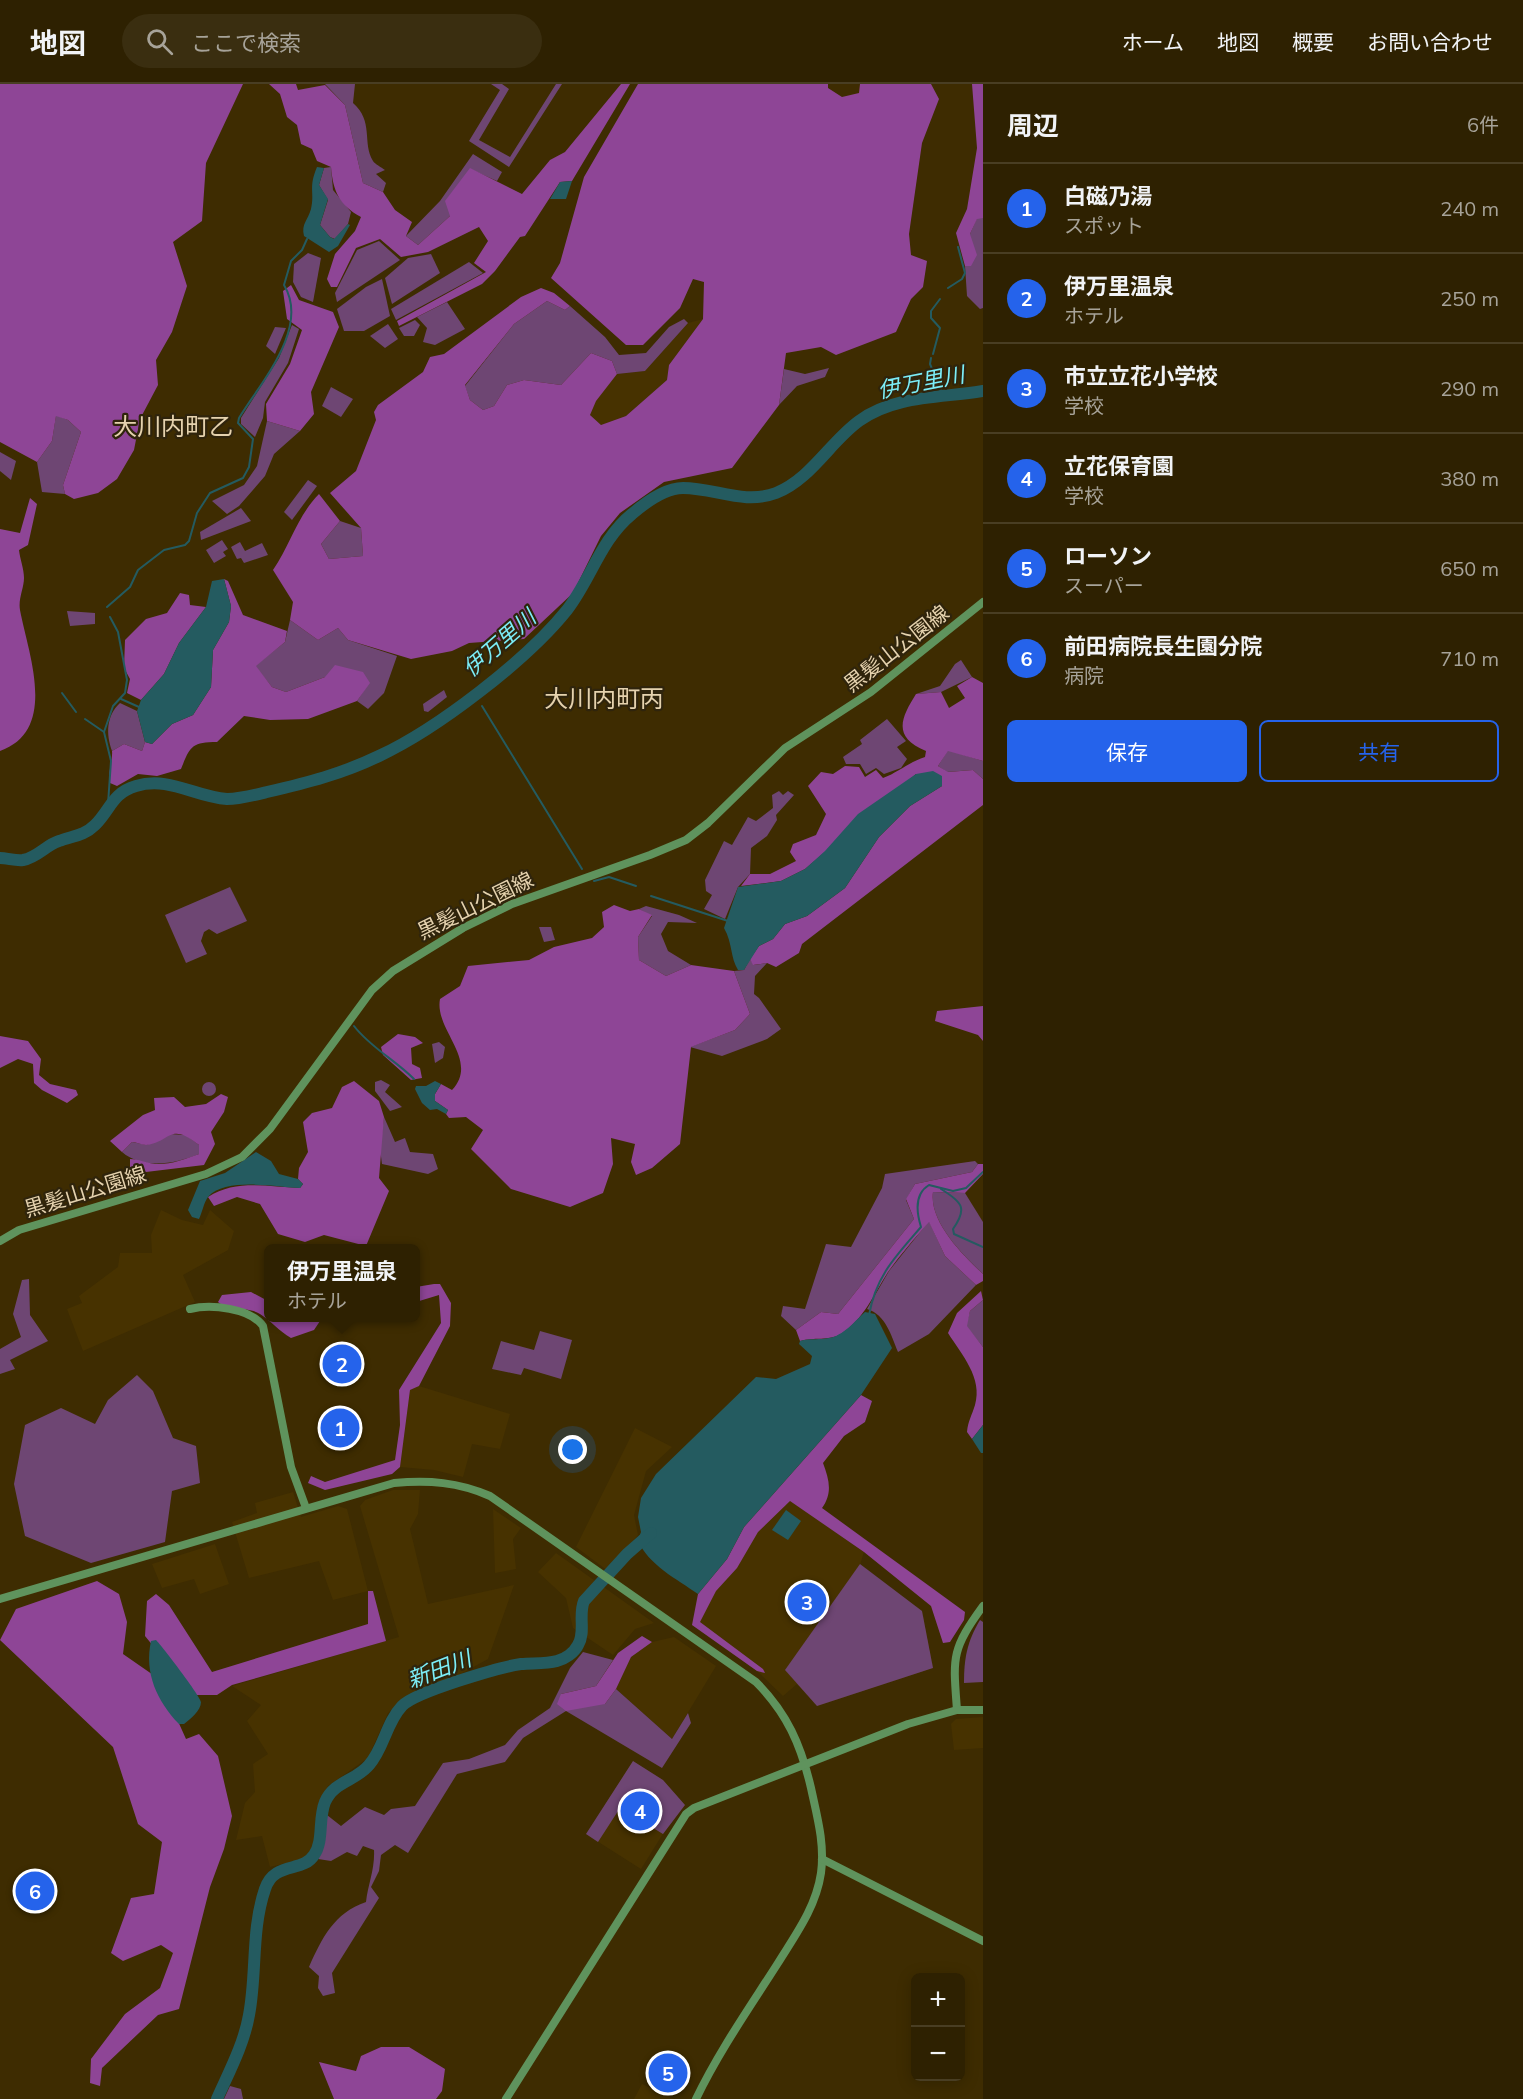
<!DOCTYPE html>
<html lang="ja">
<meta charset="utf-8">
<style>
body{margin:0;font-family:Mulish,"Noto Sans JP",sans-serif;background:#3a2e10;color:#f1f3f6}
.controls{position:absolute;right:18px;bottom:18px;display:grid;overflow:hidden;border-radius:9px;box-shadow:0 3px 15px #0003}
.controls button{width:54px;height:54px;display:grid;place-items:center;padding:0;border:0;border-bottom:2px solid #493e23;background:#2e2101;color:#f1f3f6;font:30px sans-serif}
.you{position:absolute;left:573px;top:1366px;width:21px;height:21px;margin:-15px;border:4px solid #fff;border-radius:50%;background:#1a73e8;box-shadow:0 0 0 9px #1a73e833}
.badge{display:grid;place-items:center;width:39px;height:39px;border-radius:50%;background:#2563eb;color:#fff;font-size:20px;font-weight:700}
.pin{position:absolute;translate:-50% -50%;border:3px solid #fff;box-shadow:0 2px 6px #0006}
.popup{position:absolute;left:264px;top:1160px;width:156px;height:78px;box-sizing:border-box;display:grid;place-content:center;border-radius:9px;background:#2e2101;filter:drop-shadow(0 2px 4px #0005);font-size:20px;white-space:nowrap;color:#a7a399}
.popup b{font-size:22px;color:#f1f3f6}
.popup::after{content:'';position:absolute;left:50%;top:100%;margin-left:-12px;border:12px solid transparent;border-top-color:#2e2101}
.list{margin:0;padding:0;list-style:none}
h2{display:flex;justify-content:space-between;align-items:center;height:78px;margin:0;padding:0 24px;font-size:26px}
h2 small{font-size:20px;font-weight:400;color:#a7a399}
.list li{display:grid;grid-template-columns:39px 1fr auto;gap:18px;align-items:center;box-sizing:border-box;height:90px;padding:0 24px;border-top:2px solid #493e23}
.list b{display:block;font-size:22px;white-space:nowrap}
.list p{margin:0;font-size:20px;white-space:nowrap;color:#a7a399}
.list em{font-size:20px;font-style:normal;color:#a7a399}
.actions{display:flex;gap:12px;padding:18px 24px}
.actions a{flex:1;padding:14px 0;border:2px solid #2563eb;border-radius:9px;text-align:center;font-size:21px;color:#2563eb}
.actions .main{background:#2563eb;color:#fff}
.icon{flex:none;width:33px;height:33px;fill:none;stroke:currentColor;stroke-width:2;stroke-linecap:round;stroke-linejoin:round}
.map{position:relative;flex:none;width:983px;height:2015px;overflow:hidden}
header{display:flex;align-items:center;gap:36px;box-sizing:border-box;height:84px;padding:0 30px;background:#2e2101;border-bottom:2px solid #493e23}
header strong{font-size:28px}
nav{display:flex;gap:33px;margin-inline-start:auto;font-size:21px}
.search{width:420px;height:54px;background:#3a2e10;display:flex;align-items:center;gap:15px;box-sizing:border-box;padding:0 21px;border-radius:33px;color:#a7a399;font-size:22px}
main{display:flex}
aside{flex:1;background:#2e2101}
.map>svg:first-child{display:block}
</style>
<header>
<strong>地図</strong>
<div class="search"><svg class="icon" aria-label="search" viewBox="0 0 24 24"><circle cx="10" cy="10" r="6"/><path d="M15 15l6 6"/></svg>ここで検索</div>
<nav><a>ホーム</a><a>地図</a><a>概要</a><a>お問い合わせ</a></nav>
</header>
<main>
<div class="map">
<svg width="983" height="2015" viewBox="0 0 983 2015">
<rect width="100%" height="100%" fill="#3e2c01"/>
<g fill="#473200">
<polygon points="703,235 669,281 667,296 626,332 601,341 590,331 595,317 617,290 645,287 688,239"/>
<polygon points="161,1126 182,1136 203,1141 210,1126 234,1147 228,1166 183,1191 195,1218 83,1267 67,1225 82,1219 79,1212 118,1183 120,1169 152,1169 151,1151"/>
<polygon points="419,1302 510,1330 500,1365 472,1360 463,1393 434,1386 400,1383 410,1306"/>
<polygon points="635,1344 672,1363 646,1387 634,1431 638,1451 608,1487 576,1463"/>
<polygon points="393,1406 420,1406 418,1430 410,1445 428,1520 514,1501 488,1575 444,1599 401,1616 388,1629 368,1674 328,1702 317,1724 313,1765 307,1774 270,1783 262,1752 236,1756 245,1719 255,1708 253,1680 268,1670 247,1637 261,1621 232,1602 399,1553 360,1422 365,1416"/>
<polygon points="293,1408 301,1433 338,1422 347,1425 368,1507 333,1516 319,1477 249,1494 232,1438 257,1429 255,1419"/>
<polygon points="786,1414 864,1468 860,1481 922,1527 933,1584 817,1622 797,1600 783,1612 757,1587 692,1541 755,1447"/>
<polygon points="493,1425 521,1444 513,1455 516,1485 495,1489"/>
<polygon points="215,1460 229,1500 200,1510 194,1495 162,1504 152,1480"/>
<polygon points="556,1469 654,1539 635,1545 613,1571 573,1544 566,1514 538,1488"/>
<polygon points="674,1553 716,1582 672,1655 616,1605 631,1573 652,1558"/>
<polygon points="983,1633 983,1664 954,1666 951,1640 956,1635"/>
<polygon points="633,1677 663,1696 685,1721 674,1732 641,1785 586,1750"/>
<polygon points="642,2000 674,2015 634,2015"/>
</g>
<g fill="#6e4673">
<path d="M325 0H355L353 19C374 37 362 59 373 77 375 80 381 83 385 86L376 90 386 99 383 108 363 99 345 21Z"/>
<polygon points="491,0 502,0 509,5 479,56 510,73 556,0 562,0 509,83 469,57 500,6"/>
<polygon points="473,70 502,88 497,97 470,85 450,132 418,161 406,152 440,117"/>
<polygon points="331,83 333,106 351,128 348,140 335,155 330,153 320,141 328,116 319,101 324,84"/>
<polygon points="977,134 983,134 983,224 980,225 967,212 965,182 971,182 970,150"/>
<polygon points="379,157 400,176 337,218 335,209 357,166"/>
<polygon points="308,169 321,174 313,218 301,213 293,198 294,180"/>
<polygon points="431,170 440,189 392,220 385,194 408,174"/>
<polygon points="469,178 483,189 396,236 391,225"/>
<polygon points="382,195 390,232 364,247 344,247 337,225 366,203"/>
<polygon points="547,217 565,226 570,222 605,253 619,271 646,269 669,243 684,235 688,239 645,287 617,290 612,277 591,269 561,301 524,296 507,301 494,322 483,326 470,316 465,302 514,240"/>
<polygon points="447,218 465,245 435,261 423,258 427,244 417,233"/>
<polygon points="415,236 420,241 414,252 404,252 399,244"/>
<polygon points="388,240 398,255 385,264 370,252"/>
<polygon points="292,241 299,245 288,279 265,318 263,334 255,353 241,340 241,334 279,274"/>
<polygon points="275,243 286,244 275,270 266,262"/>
<polygon points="829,284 825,293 797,302 779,321 784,285 805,290"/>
<polygon points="331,303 353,315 341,333 322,322"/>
<polygon points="56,331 68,336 81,348 63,401 65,410 42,408 37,378 52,357"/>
<polygon points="267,337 300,347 274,370 265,392 239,422 227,430 212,417 244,401 257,382"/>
<polygon points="0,368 16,377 11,396 0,387"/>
<polygon points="308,396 317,402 292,436 284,428"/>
<polygon points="241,424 251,437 201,456 200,448"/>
<polygon points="340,437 361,444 363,472 329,475 321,460"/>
<polygon points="222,456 228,465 223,468 226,472 214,479 206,466"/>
<polygon points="240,458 245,467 262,459 268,471 244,479 241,474 237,475 231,463"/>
<polygon points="67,527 95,529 95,540 70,542"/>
<polygon points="290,536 318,556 338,544 348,556 397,572 384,609 368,625 357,617 369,599 325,593 286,608 272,603 255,582 285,558"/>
<polygon points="961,576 972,593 941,608 916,610 940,602 955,580"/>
<polygon points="444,606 447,613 428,628 424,627 423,620"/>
<path d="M120 619 137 627 145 658 142 667 124 660 112 667C106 650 106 632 120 619Z"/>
<polygon points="887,635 906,657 897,663 907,675 901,684 884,690 876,684 866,690 860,680 846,680 843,673 862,660 860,656"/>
<polygon points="948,666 983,677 983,695 973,686 947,688 938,682"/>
<polygon points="779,707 783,711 788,707 794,711 776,731 777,736 767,752 751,764 750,790 738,803 725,835 704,825 712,811 706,807 705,796 724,757 732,761 748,733 756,737 773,724 772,711"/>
<polygon points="230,803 247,837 217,850 209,845 204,848 201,857 207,870 186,879 165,831"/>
<polygon points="646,822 679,831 697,839 668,838 661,850 668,867 691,881 666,892 639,876 638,853 652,832 639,825"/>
<polygon points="539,843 551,843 555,856 544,858"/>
<polygon points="750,875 754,881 767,879 755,892 754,910 759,914 781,945 767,955 722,972 690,963 735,946 750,930 734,887 744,886"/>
<polygon points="439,958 445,963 443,974 435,979 432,960"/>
<polygon points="381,996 390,1001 385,1008 402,1023 390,1027 375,1007 375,998"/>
<circle cx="209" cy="1005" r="7"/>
<polygon points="384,1033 395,1058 405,1054 410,1068 433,1070 438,1085 428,1090 382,1080 380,1065"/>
<path d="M169 1050 186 1051 199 1061V1070C175 1080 143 1086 122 1068L132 1058 147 1061Z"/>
<polygon points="975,1077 978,1080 972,1088 915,1100 906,1116 914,1135 838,1230 821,1228 796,1246 781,1232 783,1222 805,1225 826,1160 851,1163 882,1104 885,1090"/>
<path d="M933 1108 965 1109 983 1138V1190C963 1171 929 1138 933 1108Z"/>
<path d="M929 1137 945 1172 976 1201 929 1250 898 1268C891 1251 886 1231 867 1225L889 1187Z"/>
<polygon points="29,1195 30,1231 48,1257 10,1276 15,1285 0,1290 0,1265 21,1253 13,1230 22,1196"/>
<polygon points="983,1216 983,1263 966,1242 970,1227"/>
<polygon points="540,1247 572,1256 561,1295 524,1284 521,1291 492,1285 501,1257 534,1266"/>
<polygon points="137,1291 153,1307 173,1354 196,1362 200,1399 172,1407 165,1458 91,1479 25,1452 14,1400 25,1341 61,1324 95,1340 108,1316"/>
<polygon points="860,1480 922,1527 933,1584 817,1622 785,1586"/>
<path d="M980 1536 983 1538V1598L964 1599C964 1574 967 1558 980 1536Z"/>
<path d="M583 1568 613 1576 596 1602 561 1610 605 1620 616 1605 672 1655 688 1629 691 1639 662 1684 566 1627 523 1654 505 1678 457 1690 408 1769 395 1761 381 1771 379 1787 371 1803 379 1814 332 1889 335 1909 323 1912 318 1904 319 1892 309 1883C322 1854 334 1829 366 1818 368 1800 375 1785 374 1766L363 1762 357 1772 347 1768 331 1777 318 1775 323 1762 327 1731 341 1742 365 1723 384 1731 391 1725 415 1722 443 1679 469 1675 505 1661 518 1646 550 1624 570 1584Z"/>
<polygon points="633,1677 663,1696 685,1721 663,1750 620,1724 598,1758 586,1750"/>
<polygon points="230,2002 241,2005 243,2015 224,2015"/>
</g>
<g fill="#8e4596">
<polygon points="0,0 243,0 206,79 202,137 173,158 187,202 172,248 156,276 158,301 140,335 134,366 117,395 98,409 74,415 65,410 63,401 81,348 68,336 56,332 52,357 37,378 0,358"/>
<path d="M269 0H296L298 6 325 1 345 21 363 99 383 108 395 126 412 138 406 152 418 161 450 132 445 117 470 84 522 110 550 76 565 68 621 0H630L572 97 560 98 525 152 520 153 495 187 482 200 399 242 397 237 486 188 474 179 488 157 479 143 428 168 401 173 380 155 356 164 337 203H331L327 195 335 170 355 147 361 133C339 121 333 107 331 83L317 77 312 65 301 60 297 41 287 33 280 10Z"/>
<path d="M638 0H828V4L842 13 859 9 860 0H931L939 15 922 59 909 150 911 171 927 177 923 203 911 215 896 248 836 271 821 263 786 269 779 321 732 384 664 398 620 429 601 452 573 509 524 555 469 559 452 567 411 575 348 556 338 544 318 556 290 536 293 518 273 486C290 461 298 431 319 410L340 437 321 460 329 475 363 472 361 444 330 409 356 387 376 336 374 328 378 321 423 288 430 273 444 270 521 213 541 204 554 209 570 222 565 226 547 217 514 240 465 301 470 316 483 326 494 322 507 301 524 296 561 301 591 269 612 277 617 290 596 317 590 331 601 341 626 332 667 296 669 281 703 235 704 198 693 195 680 224 643 261H626L551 194 560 179 584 93Z"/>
<polygon points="972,0 983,0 983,134 977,135 970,150 977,171 971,182 965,182 956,149 967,125 977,64"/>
<polygon points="291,201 299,216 333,228 339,243 311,308 314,330 300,347 267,337 266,320 290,280 302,246 287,235 283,207"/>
<path d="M30 414 37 420 28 461 19 466C20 475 24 485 24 494 24 504 18 515 20 526 28 569 59 646 0 667V445L20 449Z"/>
<path d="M224 495 228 497 243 531 287 547 285 558 256 582 272 603 286 608 325 593 335 581 363 588 370 599 357 617 308 635 270 636 244 632 217 658C191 658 190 663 181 685L157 692 138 690 117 702 110 699C107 689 113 678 112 667L124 660 142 667 145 658 152 660 172 640 193 631 211 603 213 566 229 538 231 522Z"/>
<polygon points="180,509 189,511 190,521 206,523 179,559 164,590 141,616 127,609 130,595 124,584 125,556 146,535 167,529"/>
<path d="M972 593 983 599V677L948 667 938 682 948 688 973 686 983 695V721L802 860 799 869 776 883 767 879 753 881 750 875 759 862 773 855 785 840 807 832 845 804 879 753 910 722 942 702 916 690 805 785 781 797 741 802 750 790H770L796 777 790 768 793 760 816 751 826 730 808 702 821 688 833 690 845 682 859 683 865 693 876 686 883 694C899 688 909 678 925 673L926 667C892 653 901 634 916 610L941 608 949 624 965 614 957 602Z"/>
<path d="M614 821 630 827 639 825 652 831 638 853 639 876 666 892 691 881 734 887 750 930 735 946 691 963 680 1060 652 1084 636 1091 631 1078 635 1060 611 1054 613 1080 603 1109 570 1123 511 1105 471 1065 483 1046 466 1033 449 1034 446 1030 448 1026 435 1017V1010L441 1000 452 1006C480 976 434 946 440 915L460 902 468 882 529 876 554 863 592 854 604 843 602 828Z"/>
<polygon points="983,922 983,957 978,951 935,937 937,927"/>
<polygon points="398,950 415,953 423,959 411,964 412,980 420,984 422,994 411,996 383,971 381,963"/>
<polygon points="0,952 28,957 41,975 39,991 50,1000 76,1006 78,1011 67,1019 42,1006 34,999 33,980 18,975 0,984"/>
<path d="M354 997 379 1017 384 1033 379 1094 389 1107 366 1162 324 1151 305 1158 278 1150 260 1120 237 1113 214 1122 208 1113C236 1095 268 1103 300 1104L303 1100 298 1095 299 1084 308 1068 303 1038 312 1029 332 1024 342 1003Z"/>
<path d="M221 1010 228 1013 224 1028 211 1048 215 1060 204 1081 146 1088 130 1083V1075C139 1075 146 1079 155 1080 170 1081 185 1075 199 1070V1061C169 1037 171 1058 146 1061 142 1061 136 1058 132 1058L122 1068 110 1057 143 1031 155 1026 154 1014 174 1013 185 1023 206 1020Z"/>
<path d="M978 1080H983V1090L965 1109 933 1108C929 1138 963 1171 983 1190V1197L976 1201 945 1172 929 1138C915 1154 900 1171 888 1188 874 1210 864 1235 841 1250 829 1257 814 1253 800 1257L796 1246 821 1228 838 1230 914 1135 906 1115 915 1100 972 1088Z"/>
<polygon points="434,1200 440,1200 451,1219 450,1242 419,1302 410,1306 400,1383 392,1390 325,1406 308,1399 311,1392 325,1398 395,1376 400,1341 399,1306 441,1239 439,1211 416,1218 416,1203"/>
<path d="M981 1207 983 1216 970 1227 967 1242 983 1263V1341L972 1355 967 1348C968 1337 972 1331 975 1321 983 1294 962 1271 948 1249L957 1229Z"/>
<path d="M251 1208 268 1217V1234H322L314 1246 291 1254C279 1247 271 1237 260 1230 248 1222 229 1228 218 1218L222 1211Z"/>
<path d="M861 1311 872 1317 865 1338 844 1352 823 1379C829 1395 833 1409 822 1424L965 1528 964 1536 950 1558 943 1559 931 1522 864 1468 790 1417 758 1448 737 1484 716 1507 700 1538 763 1585 765 1589 757 1587 692 1541 698 1510 727 1475 744 1443Z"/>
<polygon points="97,1497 119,1510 127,1538 123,1570 159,1595 186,1655 199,1650 218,1672 232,1732 224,1765 210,1803 179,1925 158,1931 102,1984 100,2002 90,1999 91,1975 125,1930 160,1904 173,1869 161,1861 123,1877 111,1869 131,1814 154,1810 162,1758 138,1740 113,1663 0,1556 16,1525"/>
<polygon points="368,1507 373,1507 386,1557 232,1601 217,1611 193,1611 145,1552 147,1517 156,1510 169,1521 212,1588 368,1540"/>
<polygon points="642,1552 652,1558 631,1573 616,1605 605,1620 566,1627 557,1620 561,1610 596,1602 618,1569"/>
<polygon points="381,1963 409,1963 445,1985 442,2007 436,2015 334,2015 319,1978 356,1987 361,1972"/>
</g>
<g fill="#245b60">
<path d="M317 83 324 84 319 101 328 115 320 141 330 153 334 155 348 140 350 141 338 162 329 168 304 152C301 140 308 136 311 125 315 108 308 104 317 83Z"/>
<polygon points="572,97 566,115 550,115 560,98"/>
<polygon points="224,495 231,522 229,538 213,566 211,603 193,631 172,640 152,660 145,658 137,627 141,616 164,590 179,559 206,523 212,497"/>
<path d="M933 687 942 692V702L910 722 879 753 845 804 807 832 785 840 773 855 759 862 744 886H738C730 873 733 860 724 844L738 803 781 797 805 785 825 767 858 730 916 690Z"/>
<polygon points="435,997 441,1000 435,1010 435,1017 448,1026 446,1030 437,1025 430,1026 422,1019 415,1005 416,1002 426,1002"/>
<path d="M256 1068 271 1077 279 1090 298 1095 303 1100 300 1104C277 1103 225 1093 208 1113 204 1118 202 1129 199 1135L192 1133 188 1126 200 1097 225 1089Z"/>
<path d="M865 1228 875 1230 892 1264 861 1311 744 1443 727 1475 698 1510C677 1495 648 1481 638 1456L641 1448 638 1433 641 1414 656 1390 756 1293 776 1295 810 1280 812 1272 799 1260 800 1257C811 1254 820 1256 829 1254 843 1252 855 1237 865 1228Z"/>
<polygon points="983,1341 983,1369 981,1369 972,1355"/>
<polygon points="786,1426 801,1437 788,1456 772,1446"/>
<path d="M156 1556C162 1562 201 1613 201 1618 201 1627 190 1635 184 1640H179C157 1617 144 1589 151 1557Z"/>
</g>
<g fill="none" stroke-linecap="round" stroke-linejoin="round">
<g stroke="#245b60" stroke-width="2">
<polyline points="948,204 962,195 965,189 958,163"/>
<polyline points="933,270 940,244 931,234 931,227 940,215"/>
<polyline points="931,274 930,280 941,306 937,312"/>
<path d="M107 523 130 503 138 486 164 466 185 461 189 457 197 429 210 409 243 394 249 383 253 355 238 339 239 334C261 298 310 244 284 201L291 177 302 166 307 155"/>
<polyline points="62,609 76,628"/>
<polyline points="121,615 139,623"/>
<polyline points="482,622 582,785"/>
<polyline points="85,635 104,648"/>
<polyline points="108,720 111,677 104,648 113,622 125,609 127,596 118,548 110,533"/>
<polyline points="594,797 609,793 636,802"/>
<polyline points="651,812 728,837"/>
<path d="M354 942C370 963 395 976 414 995"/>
<path d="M941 1105C962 1118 968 1124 953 1145L954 1150 983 1163"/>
<path d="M869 1231C876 1192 895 1173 921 1143 917 1130 914 1110 929 1101L953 1107 966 1104 983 1088"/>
</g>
<g stroke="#245b60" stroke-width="12">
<path d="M0 774C7 774 16 777 23 776 38 773 46 761 59 757 72 752 84 752 95 741 111 725 112 709 136 702 169 692 195 713 227 715 240 715 255 711 267 708 306 699 342 690 379 672 437 645 527 576 567 526 591 495 601 455 632 430 646 418 665 404 683 404 715 404 744 421 776 409 811 395 830 358 859 337 894 311 942 314 983 307"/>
<path d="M217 2015C229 1988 244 1960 249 1931 257 1889 251 1846 265 1805 274 1777 303 1789 314 1771 324 1757 318 1735 325 1718 334 1697 356 1697 369 1681 384 1664 386 1639 402 1622 415 1608 500 1583 521 1580 533 1579 546 1580 557 1577 565 1575 574 1569 578 1561 586 1548 578 1531 584 1517L627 1470 651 1449"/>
</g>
<g stroke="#5f935d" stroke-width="8">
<polyline points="0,1157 19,1146 206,1090 242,1073 270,1045 372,906 393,887 463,844 512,820 650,771 686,756 708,739 785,664 871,608 983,518"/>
<path d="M190 1225C211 1220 250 1224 263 1242L291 1383 306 1424"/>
<path d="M0 1515 394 1399C429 1396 458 1398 490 1412L756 1598C787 1629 801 1661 811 1704 817 1732 825 1760 821 1789 816 1823 796 1850 778 1879 750 1923 719 1967 696 2015"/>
<path d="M957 1626C953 1573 951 1566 983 1522"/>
<polyline points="822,1775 983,1857"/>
<polyline points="506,2015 686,1730 694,1724 908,1640 957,1626 983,1626"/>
</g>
</g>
<g text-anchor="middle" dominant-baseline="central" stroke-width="4.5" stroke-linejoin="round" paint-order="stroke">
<g font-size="21" fill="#e5d2ae" stroke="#2f240c">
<text transform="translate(896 564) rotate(-38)">黒髪山公園線</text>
<text transform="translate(475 821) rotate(-26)">黒髪山公園線</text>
<text transform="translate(85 1107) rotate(-17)">黒髪山公園線</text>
</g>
<g font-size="22" font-style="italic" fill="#7ceef8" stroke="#2f240c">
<text transform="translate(921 298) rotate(-11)">伊万里川</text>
<text transform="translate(499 559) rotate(-41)">伊万里川</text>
<text transform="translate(439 1585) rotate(-21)">新田川</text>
</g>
<g font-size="24" fill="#e5d2ae" stroke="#2f240c">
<text x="173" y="342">大川内町乙</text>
<text x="604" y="614">大川内町丙</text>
</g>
</g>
</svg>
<div class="controls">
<button>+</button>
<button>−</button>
</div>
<div class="you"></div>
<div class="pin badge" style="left:340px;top:1344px">1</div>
<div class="pin badge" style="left:342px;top:1280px">2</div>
<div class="popup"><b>伊万里温泉</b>ホテル</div>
<div class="pin badge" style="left:807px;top:1518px">3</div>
<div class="pin badge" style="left:640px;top:1727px">4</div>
<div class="pin badge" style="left:668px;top:1989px">5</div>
<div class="pin badge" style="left:35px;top:1807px">6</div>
</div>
<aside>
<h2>周辺<small>6件</small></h2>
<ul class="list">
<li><span class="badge">1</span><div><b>白磁乃湯</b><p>スポット</p></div><em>240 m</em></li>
<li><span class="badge">2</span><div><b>伊万里温泉</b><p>ホテル</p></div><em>250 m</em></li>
<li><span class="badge">3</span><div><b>市立立花小学校</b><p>学校</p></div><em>290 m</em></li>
<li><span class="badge">4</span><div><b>立花保育園</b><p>学校</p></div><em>380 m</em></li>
<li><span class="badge">5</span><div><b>ローソン</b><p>スーパー</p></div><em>650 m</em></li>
<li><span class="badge">6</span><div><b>前田病院長生園分院</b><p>病院</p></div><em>710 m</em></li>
</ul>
<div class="actions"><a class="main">保存</a><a>共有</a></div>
</aside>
</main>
